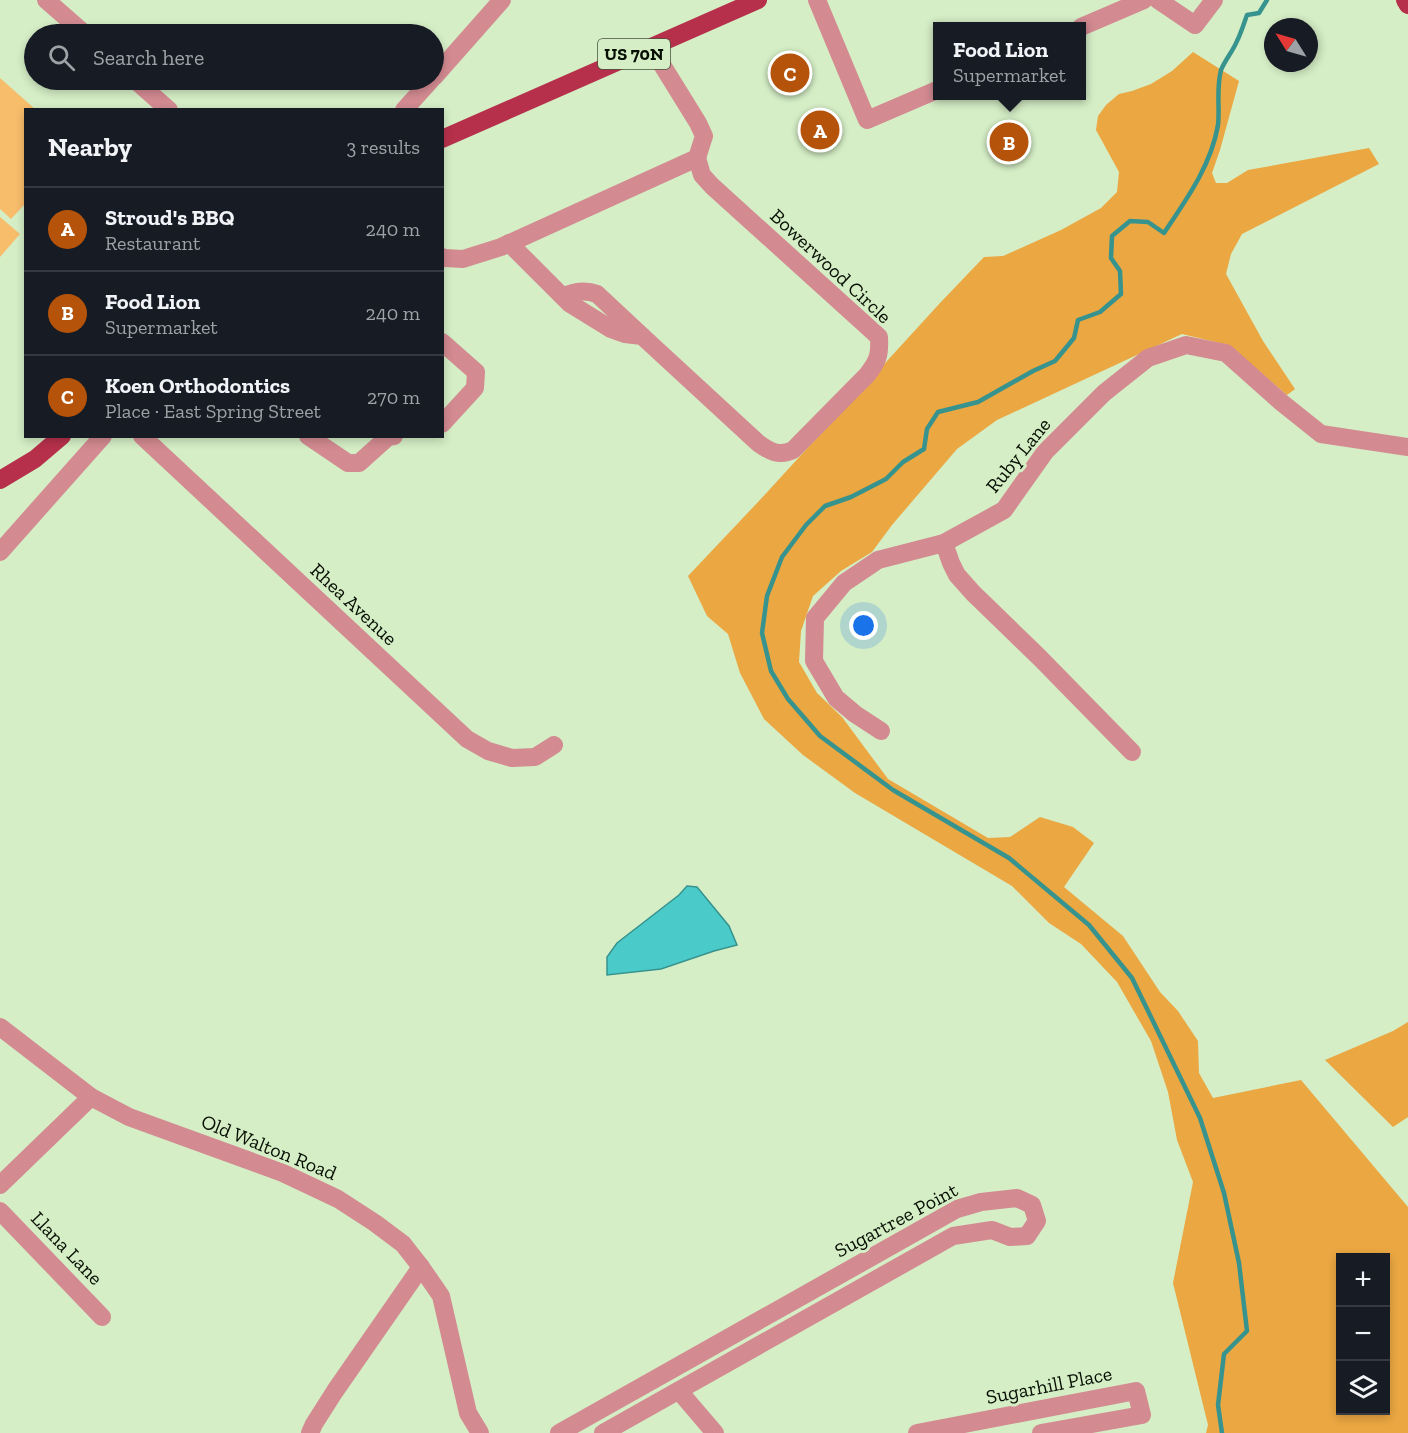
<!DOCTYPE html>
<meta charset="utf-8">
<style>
body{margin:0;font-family:"Zilla Slab",serif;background:#242831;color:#f1f3f6}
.controls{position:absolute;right:18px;bottom:18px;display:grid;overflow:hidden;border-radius:0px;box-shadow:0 3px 9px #0003}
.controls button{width:54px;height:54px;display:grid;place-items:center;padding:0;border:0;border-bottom:2px solid #363941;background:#171b24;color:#f1f3f6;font:30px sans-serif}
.compass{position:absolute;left:1264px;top:18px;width:54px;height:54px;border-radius:50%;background:#171b24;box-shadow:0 3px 9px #0003;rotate:307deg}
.you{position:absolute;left:864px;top:626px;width:21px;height:21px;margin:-15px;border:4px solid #fff;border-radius:50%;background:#1a73e8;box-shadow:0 0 0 9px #1a73e833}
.badge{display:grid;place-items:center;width:39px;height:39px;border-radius:50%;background:#b45309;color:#fff;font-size:20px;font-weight:700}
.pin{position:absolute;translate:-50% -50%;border:3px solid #fff;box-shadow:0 2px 6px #0006}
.popup{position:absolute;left:933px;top:22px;width:153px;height:78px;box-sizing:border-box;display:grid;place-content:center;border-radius:0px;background:#171b24;filter:drop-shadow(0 2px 4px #0005);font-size:20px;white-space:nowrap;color:#9ea1a6}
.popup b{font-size:22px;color:#f1f3f6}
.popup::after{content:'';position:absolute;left:50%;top:100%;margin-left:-12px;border:12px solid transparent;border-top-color:#171b24}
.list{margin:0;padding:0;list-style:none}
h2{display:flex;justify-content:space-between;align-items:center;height:78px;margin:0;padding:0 24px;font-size:26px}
h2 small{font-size:20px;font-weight:400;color:#9ea1a6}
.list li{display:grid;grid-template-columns:39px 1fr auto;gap:18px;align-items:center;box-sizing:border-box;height:84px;padding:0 24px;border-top:2px solid #363941}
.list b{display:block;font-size:22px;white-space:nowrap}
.list p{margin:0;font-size:20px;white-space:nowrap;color:#9ea1a6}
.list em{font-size:20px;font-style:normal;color:#9ea1a6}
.icon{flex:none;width:33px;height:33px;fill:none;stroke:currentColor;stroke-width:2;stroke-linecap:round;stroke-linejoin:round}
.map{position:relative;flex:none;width:1408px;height:1433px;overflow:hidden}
.search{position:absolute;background:#171b24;box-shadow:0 3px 9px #0003;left:24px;top:24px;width:420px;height:66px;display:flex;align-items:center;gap:15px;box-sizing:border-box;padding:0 21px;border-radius:33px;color:#9ea1a6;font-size:22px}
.panel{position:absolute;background:#171b24;box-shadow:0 3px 9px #0003;left:24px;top:108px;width:420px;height:330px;border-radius:0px}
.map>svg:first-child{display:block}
</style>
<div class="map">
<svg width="1408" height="1433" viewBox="0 0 1408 1433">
<rect width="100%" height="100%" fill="#d5eec6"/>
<g fill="#f8bd6b">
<polygon points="0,78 35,109 26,110 25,204 11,219 0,209"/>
<polygon points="0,217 20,234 0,257"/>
</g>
<g fill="#eba742" fill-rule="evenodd">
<path d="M1193 52 1239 81 1220 150 1212 173 1216 183H1227L1248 170 1369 148 1379 164 1242 234 1231 254 1226 274 1263 341 1295 389 1287 395 1228 345 1182 334 997 420 957 449 892 525 872 552 841 571 813 596 801 631 799 662 817 693 842 717 888 779 988 838 1010 837 1040 817 1073 827 1094 843 1064 887 1123 936 1160 992 1178 1011 1198 1041 1199 1073 1213 1098 1301 1080 1408 1207V1433H1206L1208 1425 1173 1283 1193 1182 1177 1140 1168 1092 1151 1041 1117 982 1081 944 1049 923 1012 886 855 793 803 755 764 719 740 673 728 634 707 616 688 576 758 502 940 303 984 257 1003 256 1061 230 1101 208 1117 192 1119 172 1096 130 1098 116 1106 105 1119 94 1132 91 1151 84 1172 71ZM1340 1258H1386V1410H1340Z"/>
<polygon points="1408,1022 1408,1117 1393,1127 1325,1060 1393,1031"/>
</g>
<polygon fill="#4acbca" stroke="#36938e" stroke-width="1.5" points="687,886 697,887 729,926 737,945 714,951 661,969 607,975 607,957 617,943 679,895"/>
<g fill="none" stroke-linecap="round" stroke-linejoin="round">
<path stroke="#36938e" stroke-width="4.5" d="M1222 1433 1218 1405 1224 1354 1247 1331 1239 1263 1224 1193 1200 1118 1132 978 1089 925 1009 858 893 790 820 736 788 699 771 671 762 633 767 596 782 557 806 525 825 506 851 497 886 479 903 462 924 449 927 429 938 412 978 402 1033 371 1055 361 1074 338 1078 320 1100 312 1121 294 1120 271 1111 258 1112 236 1130 221 1148 222 1164 233C1186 200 1211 166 1218 125 1220 108 1216 89 1221 70 1225 60 1233 51 1237 41 1241 33 1244 23 1247 15L1259 13 1267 0"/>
<g stroke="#d38a91" stroke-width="18">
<polyline points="46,0 85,34"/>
<polyline points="817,0 867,120 937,90"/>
<polyline points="1158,0 1195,25 1214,0"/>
<polyline points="1081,27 1144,0"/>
<polyline points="434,77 502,0"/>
<polyline points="135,80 169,110"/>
<polyline points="404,110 431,80"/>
<path d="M509 243 569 303 611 329 625 334 642 336 758 443C769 451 779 457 793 450L867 375C878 361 880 355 879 337L712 186 702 175 697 158"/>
<polyline points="442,257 445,258 463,259 501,247 697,158 704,136 698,123 651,47"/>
<path d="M563 296C575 292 584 289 597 294L642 336"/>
<polyline points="442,342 476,372 475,388 442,424"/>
<polyline points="142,436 467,739 488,751 512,758 535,757 554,745"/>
<polyline points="308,436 348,463 359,463 388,437 394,436"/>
<polyline points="944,543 951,563 957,575 973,593 1040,658 1132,752"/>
<polyline points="0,552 103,436"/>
<polyline points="881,731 855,714 836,698 814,661 815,618 844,583 878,560 944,543 1004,510 1045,452 1104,393 1148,358 1186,345 1226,353 1281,402 1321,434 1408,447"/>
<polyline points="0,1027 91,1097 129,1117 283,1173 338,1199 375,1223 403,1244 421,1267 441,1296 468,1413 480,1433"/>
<polyline points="0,1185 91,1097"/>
<polyline points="0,1211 102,1317"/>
<polyline points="679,1391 715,1433"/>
<polyline points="310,1433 314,1424 335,1391 421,1267"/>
<polyline points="559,1433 957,1209 981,1202 1017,1198 1032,1205 1037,1221 1027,1236 1010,1237 992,1230 953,1236 603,1433"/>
<polyline points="917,1433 1136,1391 1142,1415 1041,1433"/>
</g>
<g stroke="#b6304b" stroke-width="18">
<polyline points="1405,0 1408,5"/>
<polyline points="442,139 758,0"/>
<polyline points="0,480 35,459 62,436"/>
</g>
</g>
<g text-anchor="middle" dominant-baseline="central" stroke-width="6" stroke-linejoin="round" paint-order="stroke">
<rect fill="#d5eec6" stroke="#45523e" stroke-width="1.5" x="598" y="39" width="72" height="30" rx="4.5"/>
<g font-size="18" font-weight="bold" fill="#070f03">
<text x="634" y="54">US 70N</text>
</g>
<g font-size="20" fill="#070f03" stroke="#d5eec6">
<text transform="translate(831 266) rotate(43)">Bowerwood Circle</text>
<text transform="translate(1018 455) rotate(-51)">Ruby Lane</text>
<text transform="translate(354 604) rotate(43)">Rhea Avenue</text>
<text transform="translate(269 1147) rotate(22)">Old Walton Road</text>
<text transform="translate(896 1220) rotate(-28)">Sugartree Point</text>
<text transform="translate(67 1248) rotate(46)">Llana Lane</text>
<text transform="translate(1049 1385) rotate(-11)">Sugarhill Place</text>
</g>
</g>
</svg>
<div class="controls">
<button>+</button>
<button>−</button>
<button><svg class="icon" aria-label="layers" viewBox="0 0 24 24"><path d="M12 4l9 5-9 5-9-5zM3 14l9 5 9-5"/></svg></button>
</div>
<svg class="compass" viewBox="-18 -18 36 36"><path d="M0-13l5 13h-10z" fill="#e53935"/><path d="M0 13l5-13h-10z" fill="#9ea1a6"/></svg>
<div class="you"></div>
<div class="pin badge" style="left:820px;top:130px">A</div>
<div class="pin badge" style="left:1009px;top:142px">B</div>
<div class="popup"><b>Food Lion</b>Supermarket</div>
<div class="pin badge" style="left:790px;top:73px">C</div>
<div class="search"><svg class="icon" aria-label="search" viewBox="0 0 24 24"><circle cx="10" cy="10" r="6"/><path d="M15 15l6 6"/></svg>Search here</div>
<section class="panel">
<h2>Nearby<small>3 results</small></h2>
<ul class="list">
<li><span class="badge">A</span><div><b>Stroud's BBQ</b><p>Restaurant</p></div><em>240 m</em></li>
<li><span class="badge">B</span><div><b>Food Lion</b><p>Supermarket</p></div><em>240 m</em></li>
<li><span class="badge">C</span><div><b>Koen Orthodontics</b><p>Place · East Spring Street</p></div><em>270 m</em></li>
</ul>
</section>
</div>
